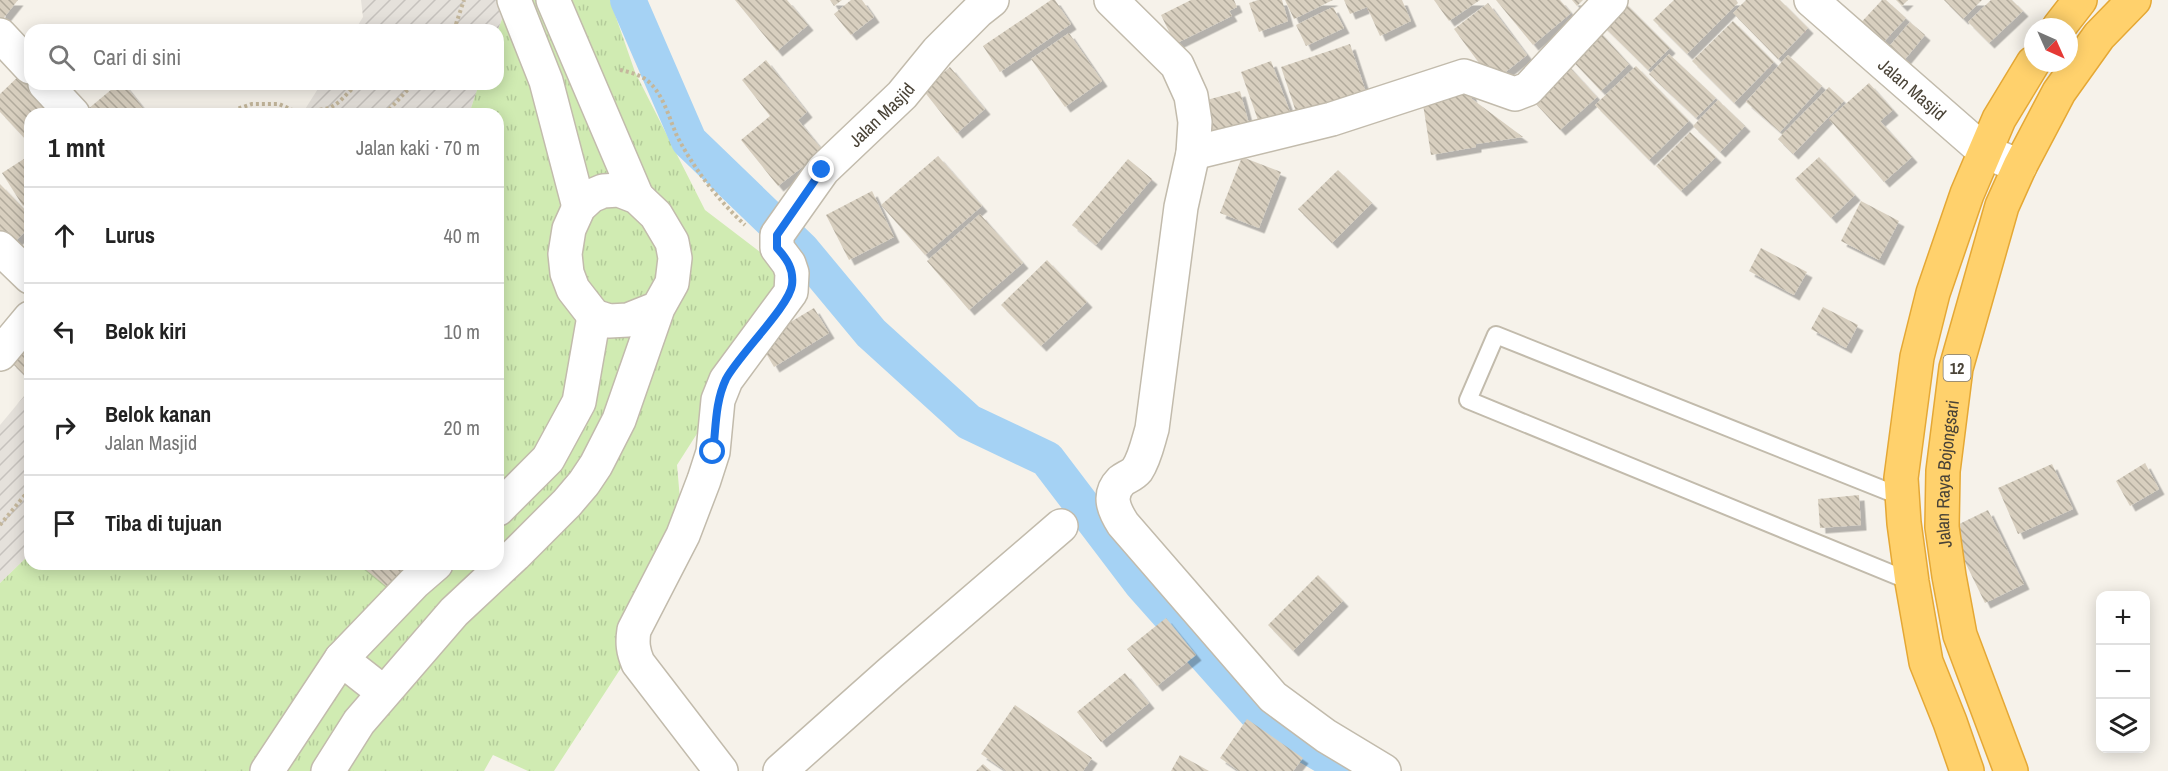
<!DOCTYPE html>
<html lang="id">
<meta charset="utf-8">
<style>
body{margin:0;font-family:"Archivo Narrow",sans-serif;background:#f2f2f2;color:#222}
.controls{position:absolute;right:18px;bottom:18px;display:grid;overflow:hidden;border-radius:12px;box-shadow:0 3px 15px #0003}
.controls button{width:54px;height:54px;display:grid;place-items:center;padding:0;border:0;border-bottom:2px solid #e0e0e0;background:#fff;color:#222;font:30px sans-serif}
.compass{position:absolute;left:2024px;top:18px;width:54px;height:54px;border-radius:50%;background:#fff;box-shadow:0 3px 15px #0003;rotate:135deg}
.stop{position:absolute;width:18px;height:18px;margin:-14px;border:4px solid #1a73e8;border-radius:50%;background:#fff}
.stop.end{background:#1a73e8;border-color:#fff;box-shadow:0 2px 6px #0008}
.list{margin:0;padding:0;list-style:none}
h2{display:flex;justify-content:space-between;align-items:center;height:78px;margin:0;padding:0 24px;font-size:26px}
h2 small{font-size:20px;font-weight:400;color:#767676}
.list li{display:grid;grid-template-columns:39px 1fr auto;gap:18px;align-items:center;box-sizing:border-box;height:96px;padding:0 24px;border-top:2px solid #e0e0e0}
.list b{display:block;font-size:22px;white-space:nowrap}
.list p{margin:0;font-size:20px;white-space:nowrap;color:#767676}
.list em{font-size:20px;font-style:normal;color:#767676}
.icon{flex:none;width:33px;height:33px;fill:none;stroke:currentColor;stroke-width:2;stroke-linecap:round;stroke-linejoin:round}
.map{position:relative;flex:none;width:2168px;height:771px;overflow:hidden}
.search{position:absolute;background:#fff;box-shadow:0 3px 15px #0003;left:24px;top:24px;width:480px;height:66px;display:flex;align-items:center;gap:15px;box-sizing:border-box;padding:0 21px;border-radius:18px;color:#767676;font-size:22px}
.panel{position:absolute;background:#fff;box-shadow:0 3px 15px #0003;left:24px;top:108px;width:480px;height:462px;border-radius:18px}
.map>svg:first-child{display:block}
</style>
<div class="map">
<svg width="2168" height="771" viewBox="0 0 2168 771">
<defs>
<pattern id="industrial-furrows" width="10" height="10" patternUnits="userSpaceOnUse" patternTransform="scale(1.5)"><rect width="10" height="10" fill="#e5e1db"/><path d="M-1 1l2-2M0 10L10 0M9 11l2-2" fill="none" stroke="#c6c2bd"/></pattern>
<pattern id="grass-tufts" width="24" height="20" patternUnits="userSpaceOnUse" patternTransform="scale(1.5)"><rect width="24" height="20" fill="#d0ebb2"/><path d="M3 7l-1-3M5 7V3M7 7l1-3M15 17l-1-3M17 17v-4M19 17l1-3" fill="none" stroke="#b4cb9a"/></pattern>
<pattern id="building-back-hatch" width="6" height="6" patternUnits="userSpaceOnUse" patternTransform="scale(1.5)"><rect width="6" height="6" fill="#d8cfbf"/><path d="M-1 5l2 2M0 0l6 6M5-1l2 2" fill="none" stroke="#b1aa9c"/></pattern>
<filter id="shadow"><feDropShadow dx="5.5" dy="5.5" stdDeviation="0" flood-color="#0004"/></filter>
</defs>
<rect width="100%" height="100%" fill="#f6f2ea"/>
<g fill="url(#industrial-furrows)">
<polygon points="361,0 509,0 498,30 355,30 363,17"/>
<polygon points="321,84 479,84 469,114 302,114"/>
<polygon points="30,389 30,554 0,583 0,425"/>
</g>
<polygon fill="url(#grass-tufts)" points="509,0 610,0 635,72 705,210 790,275 751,349 677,465 686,568 554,771 528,771 493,755 484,771 0,771 0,583 30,554 30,564 498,564 498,114 469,114 479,84 498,84 498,30"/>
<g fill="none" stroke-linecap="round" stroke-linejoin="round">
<polyline stroke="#a5d2f4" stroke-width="36" points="628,0 689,141 802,250 871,333 969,422 1047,459 1142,584 1262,719 1350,771"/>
</g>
<g fill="url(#building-back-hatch)" filter="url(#shadow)">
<polygon points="0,0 18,0 2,20 0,18"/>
<polygon points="735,0 787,0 808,25 777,51"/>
<polygon points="830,0 842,0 834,6"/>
<polygon points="851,0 862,0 874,17 851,35 834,14"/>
<polygon points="1051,0 1055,0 1071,24 1000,72 983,46"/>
<polygon points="1191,0 1234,0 1237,7 1229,11 1232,16 1175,44 1161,15"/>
<polygon points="1258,0 1282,0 1288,21 1259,32 1249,3"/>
<polygon points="1285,0 1333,0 1294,19"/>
<polygon points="1344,0 1402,0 1411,21 1380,36 1367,7 1350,14"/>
<polygon points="1434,0 1480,0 1449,21"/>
<polygon points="1496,0 1560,0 1571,13 1533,45"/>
<polygon points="1572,0 1583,0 1577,6"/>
<polygon points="1622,0 1670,48 1648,70 1598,21"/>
<polygon points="1674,0 1736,0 1738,3 1687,54 1653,20"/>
<polygon points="1746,0 1780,0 1808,28 1778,59 1733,13"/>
<polygon points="1882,0 1886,0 1906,18 1877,49 1855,29"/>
<polygon points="1896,0 1908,0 1902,6"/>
<polygon points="1944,0 1982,0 1963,19"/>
<polygon points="1991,0 2012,0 2023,11 1989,43 1968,22"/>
<polygon points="1488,3 1527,55 1493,82 1454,29"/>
<polygon points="1333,7 1344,28 1306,46 1296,25"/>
<polygon points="1733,21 1774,62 1734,103 1692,61"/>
<polygon points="1910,22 1925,35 1897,69 1881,56"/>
<polygon points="1596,28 1629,64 1601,91 1567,55"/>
<polygon points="1069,33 1102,81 1065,107 1031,59"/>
<polygon points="1350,44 1367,95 1298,118 1281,67"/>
<polygon points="1669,54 1716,98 1696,118 1649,74"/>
<polygon points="1788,55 1822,86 1780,132 1746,102"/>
<polygon points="766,60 807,112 798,120 823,151 778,186 741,140 770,116 742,80"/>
<polygon points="1563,60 1597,97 1560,130 1526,93"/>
<polygon points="1271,61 1290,112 1259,123 1241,72"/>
<polygon points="1636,66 1689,121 1649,160 1595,105"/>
<polygon points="950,67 985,109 957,133 923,90"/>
<polygon points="24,71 62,114 30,114 30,144 0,112 0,94"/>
<polygon points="1869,83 1893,110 1880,121 1912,157 1884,182 1829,119"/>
<polygon points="118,84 124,84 148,114 82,114"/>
<polygon points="1829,87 1844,101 1793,154 1778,139"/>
<polygon points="1470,90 1472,99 1523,137 1476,144 1476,147 1431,155 1422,98"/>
<polygon points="1240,91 1251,131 1215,141 1203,101"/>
<polygon points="1718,100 1745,126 1720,152 1693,126"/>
<polygon points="1690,132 1716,157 1681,191 1656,166"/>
<polygon points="30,155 30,202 23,206 2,173"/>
<polygon points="938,156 982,206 925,255 881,205"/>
<polygon points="1242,157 1281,172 1259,228 1220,213"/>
<polygon points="1819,157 1855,195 1831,218 1795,179"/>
<polygon points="1128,159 1152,179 1096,245 1072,225"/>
<polygon points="1338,170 1372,203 1332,243 1298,209"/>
<polygon points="0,184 30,215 30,227 7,249 0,241"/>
<polygon points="872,191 894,237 849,260 826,215"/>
<polygon points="1861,201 1899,221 1879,260 1841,241"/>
<polygon points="980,214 1023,263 969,310 927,261"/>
<polygon points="1761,248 1807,272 1794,295 1749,271"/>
<polygon points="1047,260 1087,302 1041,346 1001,305"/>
<polygon points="1823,307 1858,325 1846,348 1811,329"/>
<polygon points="814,308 829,333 774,367 759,341"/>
<polygon points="30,343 30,381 11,362"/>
<polygon points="2145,463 2159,489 2130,506 2116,481"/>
<polygon points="2052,464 2073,509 2018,534 1998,488"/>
<polygon points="1859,495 1861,525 1820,528 1818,499"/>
<polygon points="1988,510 2024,584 1985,603 1949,529"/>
<polygon points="359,564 414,564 392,591"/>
<polygon points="1318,575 1343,601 1293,651 1268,625"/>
<polygon points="1166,618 1196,655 1157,686 1127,649"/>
<polygon points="1125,673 1149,703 1101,742 1077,712"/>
<polygon points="1015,705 1092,758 1083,771 1006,771 981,754"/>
<polygon points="1247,719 1303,758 1293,771 1239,771 1220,758"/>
<polygon points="1180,755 1209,771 1171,771"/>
<polygon points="983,764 991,771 976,771"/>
</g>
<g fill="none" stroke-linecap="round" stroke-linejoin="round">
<g stroke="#c2bbac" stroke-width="20">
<polyline id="lane" points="1902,497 1496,335 1468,400 1912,582"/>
</g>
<g stroke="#c2bbac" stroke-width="36">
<g id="street">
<polyline points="514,0 546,81 579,207"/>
<polyline points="553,0 637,197"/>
<path d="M1111 0 1177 65 1191 96 1195 122 1193 153 1181 207 1152 429C1148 442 1145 458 1137 470 1133 475 1126 477 1121 481 1107 495 1114 510 1123 524L1273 697 1326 736 1384 771"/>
<path id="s1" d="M1811 0 1985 152 2020 166"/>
<polyline points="0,35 30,67"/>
<polyline points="45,84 73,114"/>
<polyline points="1193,153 1332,119 1464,76 1515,94 1528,89 1611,0"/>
<polyline points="0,248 30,277"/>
<polyline points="0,354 30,318"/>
<polyline points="498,509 548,459 579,402 594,316"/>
<polyline points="341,659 383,692"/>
<polyline points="267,771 341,659 414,583 436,564"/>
<polyline points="328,771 359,722 454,612 515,555 567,503 584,483 596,465 619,420 658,308 672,283 675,258 672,242 656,215 637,197 619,190 603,191 591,196 579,207 569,229 565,254 567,273 573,289 594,316 609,321 628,320 658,308"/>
<path id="s2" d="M721 771 638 663C633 651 632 643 634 630L683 535 704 480 713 452 718 400 726 380 791 292 792 273 789 264 777 248V235L823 170 902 95 938 51 978 11 992 0"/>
<polyline points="780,771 890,673 1061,526"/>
</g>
</g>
<g stroke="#e5a835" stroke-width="36">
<g id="highway">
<polyline points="2059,27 2080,0"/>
<polyline points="1967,771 1950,722 1926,662 1912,582 1904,523 1901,478 1917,357 1933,293 1967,194 1999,119 2033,63"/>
<path id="s3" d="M2011 771 1960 635 1949 576 1942 527 1943 471 1956 368 2002 206 2020 166 2059 92 2099 36 2134 0"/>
</g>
</g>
<g stroke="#c4b79c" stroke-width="4" stroke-dasharray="3 3" stroke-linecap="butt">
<polyline points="448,30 458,30"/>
<polyline points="454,30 464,0"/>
<path d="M620 70C630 72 641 75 649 82 664 96 669 118 677 136 694 169 718 200 745 225"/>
<polyline points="228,114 237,109 252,104 279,104 299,113 330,108 339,102 357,84"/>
<polyline points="385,114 413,84"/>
<polyline points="0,525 30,489"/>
</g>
<use href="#lane" stroke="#fff" stroke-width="16"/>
<use href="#street" stroke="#fff" stroke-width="33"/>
<use href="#highway" stroke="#ffd16c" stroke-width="33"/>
</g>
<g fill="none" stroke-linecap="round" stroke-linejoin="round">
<path stroke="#1a73e8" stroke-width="8" d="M713 452C716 428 715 402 726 379 738 356 790 305 792 285 794 269 787 259 777 248V235L822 170"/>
</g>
<g text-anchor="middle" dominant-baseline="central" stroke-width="5" stroke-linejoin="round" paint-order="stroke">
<rect fill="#fff" stroke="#807b73" stroke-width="1.5" x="1943.5" y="355" width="27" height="26" rx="4.5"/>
<g font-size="16" font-weight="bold" fill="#4a4337">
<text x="1957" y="368">12</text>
</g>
<g font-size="18" fill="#4a4337" stroke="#fff">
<text stroke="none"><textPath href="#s1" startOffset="135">Jalan Masjid</textPath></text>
<text stroke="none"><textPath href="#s2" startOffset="770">Jalan Masjid</textPath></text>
<text stroke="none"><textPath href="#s3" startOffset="308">Jalan Raya Bojongsari</textPath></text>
</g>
</g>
</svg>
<div class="controls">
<button>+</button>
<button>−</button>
<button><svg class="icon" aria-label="layers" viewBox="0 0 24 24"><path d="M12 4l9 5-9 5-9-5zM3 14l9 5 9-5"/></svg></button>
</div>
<svg class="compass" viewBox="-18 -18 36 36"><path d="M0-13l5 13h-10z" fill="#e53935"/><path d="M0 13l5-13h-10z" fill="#767676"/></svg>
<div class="stop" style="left:713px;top:452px"></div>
<div class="stop end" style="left:822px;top:170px"></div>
<div class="search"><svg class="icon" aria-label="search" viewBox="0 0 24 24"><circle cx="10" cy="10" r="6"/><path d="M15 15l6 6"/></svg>Cari di sini</div>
<section class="panel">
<h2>1 mnt<small>Jalan kaki · 70 m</small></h2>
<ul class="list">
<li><svg class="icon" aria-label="ahead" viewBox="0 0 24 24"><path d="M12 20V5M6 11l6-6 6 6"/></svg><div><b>Lurus</b></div><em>40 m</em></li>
<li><svg class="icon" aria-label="left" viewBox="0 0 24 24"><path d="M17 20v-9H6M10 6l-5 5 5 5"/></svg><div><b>Belok kiri</b></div><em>10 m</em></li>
<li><svg class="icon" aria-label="right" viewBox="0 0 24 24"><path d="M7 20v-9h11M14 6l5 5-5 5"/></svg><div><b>Belok kanan</b><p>Jalan Masjid</p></div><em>20 m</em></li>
<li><svg class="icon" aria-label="arrive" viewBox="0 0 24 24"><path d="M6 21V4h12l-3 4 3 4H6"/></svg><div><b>Tiba di tujuan</b></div></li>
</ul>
</section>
</div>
